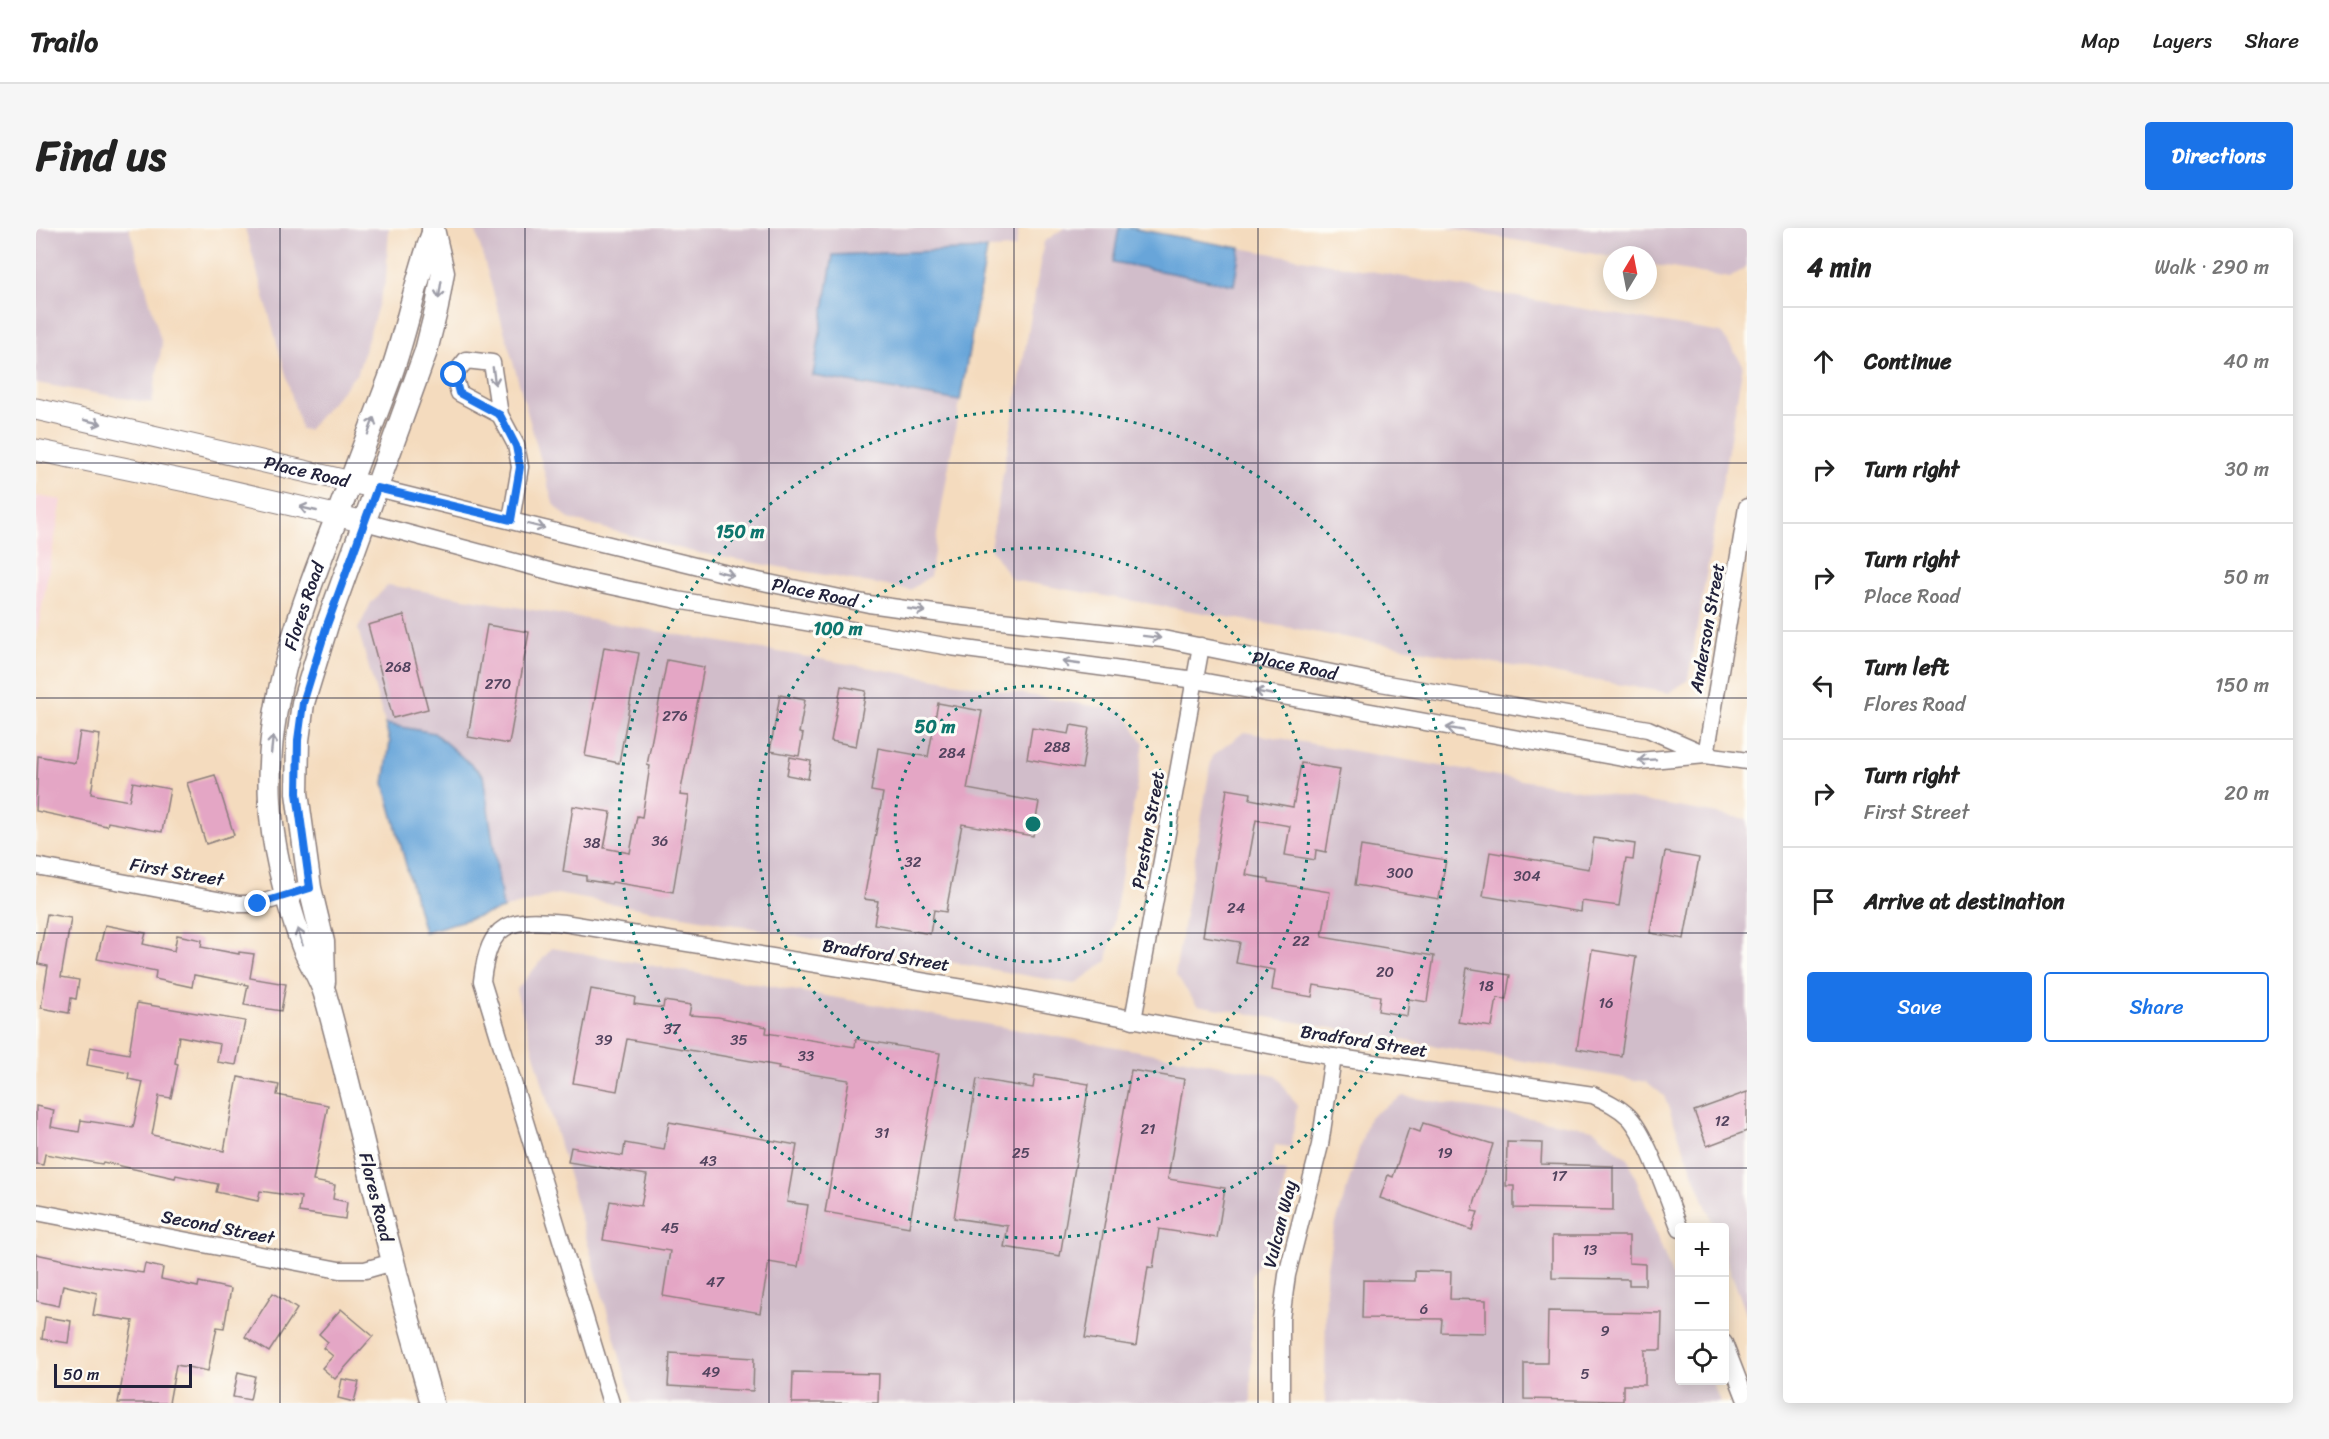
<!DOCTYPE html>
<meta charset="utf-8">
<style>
body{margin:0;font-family:Sriracha,sans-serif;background:#f6f6f6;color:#222}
.controls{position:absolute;right:18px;bottom:18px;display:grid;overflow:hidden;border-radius:6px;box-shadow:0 3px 15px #0003}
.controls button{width:54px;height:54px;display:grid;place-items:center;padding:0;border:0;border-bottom:2px solid #e0e0e0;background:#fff;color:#222;font:30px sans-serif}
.compass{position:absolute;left:1567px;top:18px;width:54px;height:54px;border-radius:50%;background:#fff;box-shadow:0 3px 15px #0003;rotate:10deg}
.scale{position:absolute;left:18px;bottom:15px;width:138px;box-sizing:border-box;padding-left:6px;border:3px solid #22223b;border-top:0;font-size:16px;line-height:21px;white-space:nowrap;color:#22223b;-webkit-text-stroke:4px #fdfcf7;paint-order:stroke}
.stop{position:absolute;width:18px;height:18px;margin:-14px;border:4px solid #1a73e8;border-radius:50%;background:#fff}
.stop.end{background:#1a73e8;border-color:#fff;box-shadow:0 2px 6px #0008}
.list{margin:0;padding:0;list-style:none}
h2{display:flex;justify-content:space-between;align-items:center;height:78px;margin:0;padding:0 24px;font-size:26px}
h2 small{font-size:20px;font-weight:400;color:#767676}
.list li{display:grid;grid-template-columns:39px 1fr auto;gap:18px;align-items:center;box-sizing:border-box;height:108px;padding:0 24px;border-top:2px solid #e0e0e0}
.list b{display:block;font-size:22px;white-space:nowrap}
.list p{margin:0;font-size:20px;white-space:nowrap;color:#767676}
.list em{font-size:20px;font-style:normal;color:#767676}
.actions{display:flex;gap:12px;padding:18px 24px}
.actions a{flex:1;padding:14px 0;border:2px solid #1a73e8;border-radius:6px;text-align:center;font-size:21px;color:#1a73e8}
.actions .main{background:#1a73e8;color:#fff}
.icon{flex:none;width:33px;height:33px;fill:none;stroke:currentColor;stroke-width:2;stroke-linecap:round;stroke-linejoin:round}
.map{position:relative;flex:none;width:1711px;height:1175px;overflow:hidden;border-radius:6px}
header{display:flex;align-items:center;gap:36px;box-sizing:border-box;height:84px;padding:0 30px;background:#fff;border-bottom:2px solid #e0e0e0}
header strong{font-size:28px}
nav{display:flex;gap:33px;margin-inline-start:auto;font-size:21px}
.intro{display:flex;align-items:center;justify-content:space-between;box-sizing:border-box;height:144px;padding:0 36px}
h1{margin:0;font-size:42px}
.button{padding:15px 27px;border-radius:6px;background:#1a73e8;color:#fff;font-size:21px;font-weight:700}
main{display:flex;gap:36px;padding:0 36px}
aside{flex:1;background:#fff;border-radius:6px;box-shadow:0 3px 15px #0003}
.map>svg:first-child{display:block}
</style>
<header>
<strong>Trailo</strong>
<nav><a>Map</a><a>Layers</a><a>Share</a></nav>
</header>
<div class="intro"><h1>Find us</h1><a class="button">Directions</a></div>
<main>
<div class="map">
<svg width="1711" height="1175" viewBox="0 0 1711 1175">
<rect width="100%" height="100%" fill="#fdfcf7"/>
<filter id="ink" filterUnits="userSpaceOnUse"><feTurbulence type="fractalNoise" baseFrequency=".0167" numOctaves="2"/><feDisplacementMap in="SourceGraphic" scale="12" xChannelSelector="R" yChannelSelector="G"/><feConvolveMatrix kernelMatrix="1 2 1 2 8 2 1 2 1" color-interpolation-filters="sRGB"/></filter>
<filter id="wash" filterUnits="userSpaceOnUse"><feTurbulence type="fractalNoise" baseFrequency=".008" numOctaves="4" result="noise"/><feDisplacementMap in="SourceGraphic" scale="24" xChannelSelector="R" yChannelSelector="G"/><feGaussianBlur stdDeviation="1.35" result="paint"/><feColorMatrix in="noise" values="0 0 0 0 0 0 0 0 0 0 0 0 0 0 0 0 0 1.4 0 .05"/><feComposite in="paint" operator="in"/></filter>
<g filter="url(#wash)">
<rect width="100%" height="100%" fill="#f4dbbe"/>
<polygon fill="#f6cfd8" points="0,268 26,272 0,410"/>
<g fill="#d1bdca">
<polygon points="0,0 93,0 126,116 116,175 0,155"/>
<polygon points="209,0 353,0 350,51 322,144 272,202 265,201"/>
<polygon points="439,0 983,0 979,20 798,27 777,148 924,173 894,348 874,362 657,324 533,291 517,275"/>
<polygon points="1028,0 1083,0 1077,34 1198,56 1204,20 1685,105 1707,136 1652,452 1633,465 976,352 954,320 1008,14"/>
<polygon points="1409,0 1711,0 1711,38 1694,50 1612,36 1612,27 1576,27 1576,29"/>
<polygon points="352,357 1087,483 1108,515 1071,733 1039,756 521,666 467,681 447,547 398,505 349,496 322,401 335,375"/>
<polygon points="1208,504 1711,591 1711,1088 1689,1028 1688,1000 1678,999 1628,868 1611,854 1161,777 1139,746 1176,528"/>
<polygon points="516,720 1240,847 1261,878 1255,919 1239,917 1235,941 1250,944 1241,1004 1216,1047 1215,1175 597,1175 480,762"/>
<polygon points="1367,868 1557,901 1593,932 1643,1066 1644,1152 1676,1153 1684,1175 1289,1175 1290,1044 1297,1005 1333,889"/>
</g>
<g fill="#68a5d9" stroke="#45648a" stroke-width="1.5">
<polygon points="1083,0 1094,0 1204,20 1198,57 1077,34"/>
<polygon points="951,21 924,173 777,148 797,27"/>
<polygon points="349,496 398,505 447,547 467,681 388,704 348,555 354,514"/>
</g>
<g id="blocks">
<g fill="#e4a6c5">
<polygon points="368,387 392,481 357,490 332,397"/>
<polygon points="451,397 493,404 473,516 432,509"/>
<polygon points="568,419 603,425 583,535 549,528"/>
<polygon points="631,432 668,439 644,567 653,568 637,664 576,654 575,656 550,652 550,648 527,644 537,578 575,584 568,620 594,625 601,588 606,589 614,538 611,537"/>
<polygon points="805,458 830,463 820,518 795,513"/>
<polygon points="744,467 769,472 763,505 767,506 763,528 734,523"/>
<polygon points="902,475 946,483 931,561 1003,574 997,608 926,596 910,684 898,682 894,706 838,696 842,673 828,671 847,565 835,563 842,520 892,529"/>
<polygon points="1035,497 1053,500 1046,541 991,531 996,500 1033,506"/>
<polygon points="44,504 64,507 55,566 93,573 97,554 134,561 126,604 72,594 71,598 0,583 2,528 39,535"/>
<polygon points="754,529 775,533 772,551 751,547"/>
<polygon points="1265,535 1304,541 1290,624 1280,622 1279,632 1249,627 1254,598 1220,592 1210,647 1233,651 1233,654 1294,664 1286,709 1398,728 1391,774 1373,771 1371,788 1342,783 1344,768 1278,757 1276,769 1236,762 1239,742 1200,735 1204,714 1167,708 1191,561 1215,565 1214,571 1257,579"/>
<polygon points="179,547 198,607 170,616 151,555"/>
<polygon points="1558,610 1599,616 1597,632 1590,631 1583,678 1546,673 1545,684 1447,668 1454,624 1553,641"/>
<polygon points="1325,618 1410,632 1403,671 1319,657"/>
<polygon points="1629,624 1663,630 1648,711 1614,705"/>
<polygon points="11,686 35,690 25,749 43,752 40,771 35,770 33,785 5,780 12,738 2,736"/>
<polygon points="69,697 110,705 107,716 138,723 141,707 166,712 165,719 203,726 203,724 218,726 214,750 250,756 245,783 208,777 212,757 158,747 156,759 119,751 120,743 61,731"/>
<polygon points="1556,722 1600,729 1585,828 1541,821"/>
<polygon points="1431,740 1474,747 1470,771 1461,770 1456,799 1422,794"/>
<polygon points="555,761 599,769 598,776 627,780 628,773 655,777 653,787 682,789 731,799 730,805 819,819 820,811 904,825 873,999 789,984 813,852 742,841 743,838 591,811 581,863 537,855"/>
<polygon points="101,775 209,793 200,837 181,834 184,816 143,808 139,835 142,836 135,870 123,868 116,907 188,923 202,849 243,857 241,867 292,877 277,953 299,957 297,971 311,974 309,991 263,984 265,969 224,963 222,973 180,964 182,956 140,947 139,950 67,934 66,936 9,926 7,937 0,936 0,878 18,882 15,899 43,904 45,892 97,900 107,854 92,851 93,845 51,837 54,819 93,826"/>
<polygon points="1095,842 1148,851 1132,951 1189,960 1181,1010 1123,1001 1117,1040 1112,1039 1100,1118 1049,1110"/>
<polygon points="999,847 1053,856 1024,1028 968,1019 972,998 918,990 941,851 997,860"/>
<polygon points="1711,864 1711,903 1671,918 1658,883"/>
<polygon points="633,894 761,917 751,974 772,977 762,1039 733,1034 724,1085 627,1068 634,1023 567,1012 574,973 605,978 611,947 532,934 535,919 587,928 589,915 628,922"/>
<polygon points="1387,895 1457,916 1436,983 1442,984 1436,1002 1344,970 1352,947 1357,949 1373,900 1384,904"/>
<polygon points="1471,914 1506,915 1505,936 1577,938 1577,982 1478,980 1478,958 1470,958"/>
<polygon points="1516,1008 1593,1008 1593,1035 1609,1036 1609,1057 1593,1057 1593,1051 1516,1050"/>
<polygon points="0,1026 52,1037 107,1045 109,1036 127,1040 125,1051 162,1059 163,1054 195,1061 188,1100 181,1099 172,1143 140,1137 133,1175 82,1175 97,1093 57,1087 61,1065 27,1057 23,1078 0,1073"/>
<polygon points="1379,1043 1415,1044 1414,1071 1450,1072 1450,1105 1405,1104 1406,1091 1326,1090 1327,1052 1379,1053"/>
<polygon points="237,1065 261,1081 233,1124 209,1109"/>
<polygon points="305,1081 337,1108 299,1151 286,1140 297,1128 287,1120 292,1114 283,1106"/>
<polygon points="1512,1083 1626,1085 1625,1122 1609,1122 1609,1157 1587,1157 1587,1173 1488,1171 1488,1135 1511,1135"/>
<polygon points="9,1089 35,1093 32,1115 6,1111"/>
<polygon points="634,1125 718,1130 717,1163 632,1158"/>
<polygon points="202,1144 219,1148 214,1172 197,1169"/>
<polygon points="757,1144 843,1146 842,1175 756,1175"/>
<polygon points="306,1151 323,1154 318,1174 302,1170"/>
</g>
</g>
</g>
<g filter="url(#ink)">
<use href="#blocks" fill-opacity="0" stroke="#8b7e7c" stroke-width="1.5"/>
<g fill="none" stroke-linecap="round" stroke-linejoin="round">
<g stroke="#8b7e7c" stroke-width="19">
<g id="minor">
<polyline points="464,187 423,165 418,147 430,132 456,135 464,187 480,217 484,239 475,292"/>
<path id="s1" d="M341 260 708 350 833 376 920 388 1127 411 1345 455 1612 501 1669 526"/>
<polyline points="329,294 543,351 641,372 915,419 1159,452 1603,533 1670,527 1711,533"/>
<polyline points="1670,527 1711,279"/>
<polyline points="0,638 203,676 222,676 274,660"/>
<polyline points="1097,792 1165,418"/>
<polyline points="0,984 303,1042 329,1042 357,1034"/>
<polyline points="1688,1115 1711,1175"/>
<path d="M575 1175 446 753C453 693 473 690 528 695L958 765 1297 829 1557 867C1570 873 1583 879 1593 889 1612 909 1633 974 1644 1001"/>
<polyline points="1245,1175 1245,1091 1251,1047 1284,917 1297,829"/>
</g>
</g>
<g stroke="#8b7e7c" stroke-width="23">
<g id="tertiary">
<path id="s2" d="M0 181 341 260"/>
<polyline points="0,222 169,257 329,294"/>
</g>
</g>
<g stroke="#8b7e7c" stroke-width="25">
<g id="secondary">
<polyline points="288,754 287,714 274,660 261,565 262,512 267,475 291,397 390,123 401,79 407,44 397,1"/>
<path id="s3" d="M396 1175C383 1128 369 1081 357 1033 333 945 314 855 289 766 284 749 272 733 266 716 250 671 236 621 234 573 228 462 275 356 314 255 327 221 340 186 353 152 371 103 379 53 397 5"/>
</g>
</g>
<use href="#minor" stroke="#fff" stroke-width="16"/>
<use href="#tertiary" stroke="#fff" stroke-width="21"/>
<use href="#secondary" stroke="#fff" stroke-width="22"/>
</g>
<defs><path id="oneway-shaft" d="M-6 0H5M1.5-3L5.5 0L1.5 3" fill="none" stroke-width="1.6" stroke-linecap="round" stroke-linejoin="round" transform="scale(1.5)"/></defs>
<g stroke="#9c9ca7">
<use href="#oneway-shaft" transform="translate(404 62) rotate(99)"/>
<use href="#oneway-shaft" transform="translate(458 148) rotate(82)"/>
<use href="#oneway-shaft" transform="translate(57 194) rotate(13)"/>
<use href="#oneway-shaft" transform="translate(335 198) rotate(-70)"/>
<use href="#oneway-shaft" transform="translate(272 281) rotate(-167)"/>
<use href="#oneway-shaft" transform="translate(500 298) rotate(14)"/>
<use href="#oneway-shaft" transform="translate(689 345) rotate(14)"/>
<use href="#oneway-shaft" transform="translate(881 382) rotate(8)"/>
<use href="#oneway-shaft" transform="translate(1116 409) rotate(7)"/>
<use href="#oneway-shaft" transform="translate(1035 435) rotate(-172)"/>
<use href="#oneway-shaft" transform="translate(1228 465) rotate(-169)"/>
<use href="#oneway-shaft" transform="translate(1419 501) rotate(-170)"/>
<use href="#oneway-shaft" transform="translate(236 517) rotate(-84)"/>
<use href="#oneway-shaft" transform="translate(1611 532) rotate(176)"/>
<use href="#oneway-shaft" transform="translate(264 709) rotate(-107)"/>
</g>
</g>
<g fill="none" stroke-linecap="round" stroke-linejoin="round" filter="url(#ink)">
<polyline stroke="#1a73e8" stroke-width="8" points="222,676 274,660 261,565 262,512 267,475 291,397 341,260 475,292 484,239 480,218 464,187 423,165 418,147"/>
</g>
<path fill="none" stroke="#22223b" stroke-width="1.5" stroke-opacity="0.55" d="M244 0V1175M489 0V1175M733 0V1175M978 0V1175M1222 0V1175M1467 0V1175M0 235H1711M0 470H1711M0 705H1711M0 940H1711"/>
<g fill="none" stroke="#0f766e" stroke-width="3" stroke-dasharray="3 6">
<circle cx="997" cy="596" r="138"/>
<circle cx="997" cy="596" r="276"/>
<circle cx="997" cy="596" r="414"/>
</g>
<g text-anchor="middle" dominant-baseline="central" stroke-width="6" stroke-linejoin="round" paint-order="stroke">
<g font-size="15" fill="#52435e">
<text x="362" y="439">268</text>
<text x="462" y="456">270</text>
<text x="639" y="488">276</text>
<text x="1021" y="519">288</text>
<text x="916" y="525">284</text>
<text x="624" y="613">36</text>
<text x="556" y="615">38</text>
<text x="877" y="634">32</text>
<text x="1364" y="645">300</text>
<text x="1491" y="648">304</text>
<text x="1200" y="680">24</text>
<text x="1265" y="713">22</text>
<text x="1349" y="744">20</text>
<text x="1450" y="758">18</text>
<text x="1570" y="775">16</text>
<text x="636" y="801">37</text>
<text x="568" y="812">39</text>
<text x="703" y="812">35</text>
<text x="770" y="828">33</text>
<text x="1686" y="893">12</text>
<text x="1112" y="901">21</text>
<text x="846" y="905">31</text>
<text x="985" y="925">25</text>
<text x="1409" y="925">19</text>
<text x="672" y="933">43</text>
<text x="1523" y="948">17</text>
<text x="634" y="1000">45</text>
<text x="1554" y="1022">13</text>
<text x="679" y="1054">47</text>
<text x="1388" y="1081">6</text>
<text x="1569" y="1103">9</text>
<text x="675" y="1144">49</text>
<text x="1549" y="1146">5</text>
</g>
<g font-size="18" fill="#22223b" stroke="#fdfcf7">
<text stroke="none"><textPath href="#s2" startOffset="278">Place Road</textPath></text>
<text stroke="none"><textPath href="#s1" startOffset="450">Place Road</textPath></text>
<text stroke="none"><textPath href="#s3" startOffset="824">Flores Road</textPath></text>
<text transform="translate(1671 400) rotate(-80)">Anderson Street</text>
<text stroke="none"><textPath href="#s1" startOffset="936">Place Road</textPath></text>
<text transform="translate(1112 602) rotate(-80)">Preston Street</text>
<text transform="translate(141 644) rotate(10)">First Street</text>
<text transform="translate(850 727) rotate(9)">Bradford Street</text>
<text transform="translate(1328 813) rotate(9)">Bradford Street</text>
<text transform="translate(340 969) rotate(76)">Flores Road</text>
<text transform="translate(1244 996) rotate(-76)">Vulcan Way</text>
<text transform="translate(182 999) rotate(11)">Second Street</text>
</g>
</g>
<circle cx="997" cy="596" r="9" fill="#0f766e" stroke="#fdfcf7" stroke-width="3"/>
<g font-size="18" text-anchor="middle" font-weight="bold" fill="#0f766e" stroke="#fdfcf7" stroke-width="6" stroke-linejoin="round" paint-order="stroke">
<text x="704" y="310">150 m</text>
<text x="802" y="407">100 m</text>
<text x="899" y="505">50 m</text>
</g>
</svg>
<div class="controls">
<button>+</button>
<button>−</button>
<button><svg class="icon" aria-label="locate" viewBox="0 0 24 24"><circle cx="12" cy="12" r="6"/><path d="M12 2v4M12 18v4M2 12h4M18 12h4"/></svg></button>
</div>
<svg class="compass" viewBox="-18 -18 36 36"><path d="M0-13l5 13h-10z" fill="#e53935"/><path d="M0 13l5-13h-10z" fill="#767676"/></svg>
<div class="scale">50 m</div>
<div class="stop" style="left:418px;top:147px"></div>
<div class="stop end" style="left:222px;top:676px"></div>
</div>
<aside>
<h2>4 min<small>Walk · 290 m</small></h2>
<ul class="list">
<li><svg class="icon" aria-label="ahead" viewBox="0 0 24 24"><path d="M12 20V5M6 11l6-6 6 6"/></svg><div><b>Continue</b></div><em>40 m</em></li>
<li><svg class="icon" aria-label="right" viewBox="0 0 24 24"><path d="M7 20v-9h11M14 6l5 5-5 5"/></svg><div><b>Turn right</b></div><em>30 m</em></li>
<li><svg class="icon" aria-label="right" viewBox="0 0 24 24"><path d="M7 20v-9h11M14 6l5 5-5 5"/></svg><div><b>Turn right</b><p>Place Road</p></div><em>50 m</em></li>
<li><svg class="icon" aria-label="left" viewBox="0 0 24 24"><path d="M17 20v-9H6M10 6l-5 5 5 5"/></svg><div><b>Turn left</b><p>Flores Road</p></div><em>150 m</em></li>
<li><svg class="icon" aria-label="right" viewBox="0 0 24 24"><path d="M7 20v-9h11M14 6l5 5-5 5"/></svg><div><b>Turn right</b><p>First Street</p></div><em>20 m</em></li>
<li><svg class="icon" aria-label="arrive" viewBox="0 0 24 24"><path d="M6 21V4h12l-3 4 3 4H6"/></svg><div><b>Arrive at destination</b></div></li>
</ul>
<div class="actions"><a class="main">Save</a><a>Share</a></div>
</aside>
</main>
